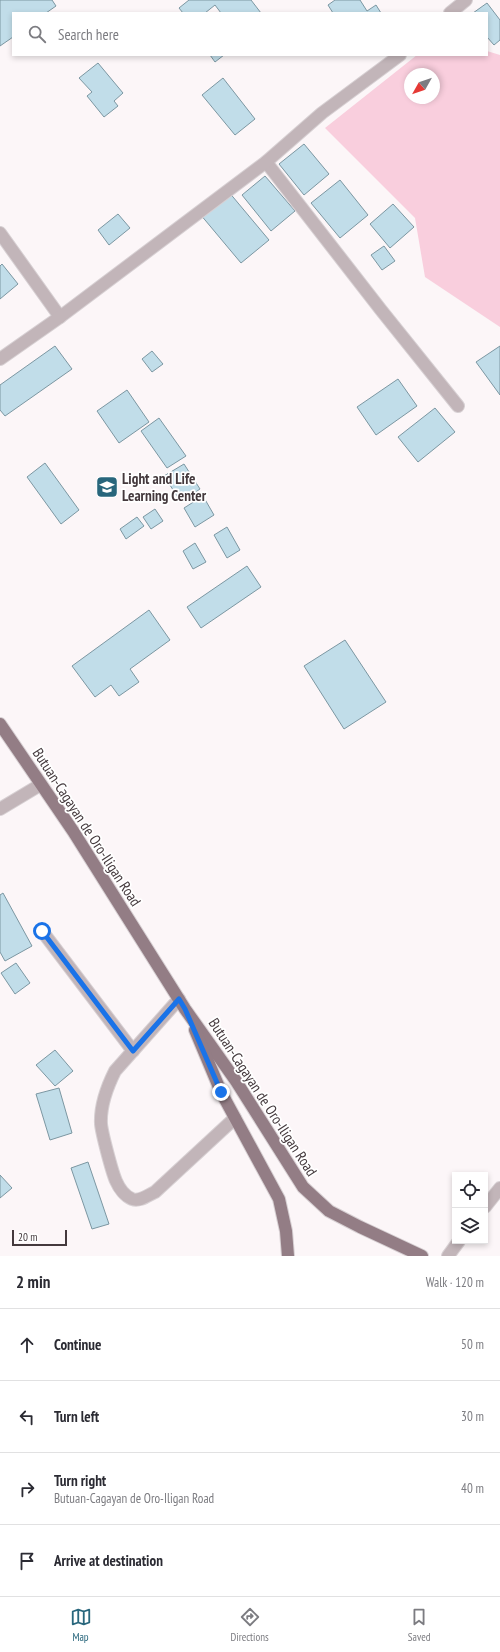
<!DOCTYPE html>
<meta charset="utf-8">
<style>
body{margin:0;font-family:"PT Sans Narrow",sans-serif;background:#f7f7f7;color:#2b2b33}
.controls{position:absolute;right:12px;bottom:12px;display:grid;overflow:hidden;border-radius:0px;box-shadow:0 2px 6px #0003}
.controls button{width:36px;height:36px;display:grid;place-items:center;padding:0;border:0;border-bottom:1px solid #e1e1e2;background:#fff;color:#2b2b33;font:20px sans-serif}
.compass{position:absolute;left:404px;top:68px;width:36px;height:36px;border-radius:50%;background:#fff;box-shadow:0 2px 6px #0003;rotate:230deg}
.scale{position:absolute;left:12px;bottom:10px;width:55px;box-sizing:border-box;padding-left:4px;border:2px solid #44393d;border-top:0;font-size:11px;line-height:14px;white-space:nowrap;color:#44393d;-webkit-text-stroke:3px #fff;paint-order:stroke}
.stop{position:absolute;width:12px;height:12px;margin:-9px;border:3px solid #1a73e8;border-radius:50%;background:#fff}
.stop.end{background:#1a73e8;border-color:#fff;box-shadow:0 1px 4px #0008}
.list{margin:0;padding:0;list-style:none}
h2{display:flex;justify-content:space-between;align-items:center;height:52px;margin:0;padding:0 16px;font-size:17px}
h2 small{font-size:13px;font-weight:400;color:#7c7c81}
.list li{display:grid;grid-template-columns:26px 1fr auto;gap:12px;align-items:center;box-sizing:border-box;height:72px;padding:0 16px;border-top:1px solid #e1e1e2}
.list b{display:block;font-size:15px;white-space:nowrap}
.list p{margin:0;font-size:13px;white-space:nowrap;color:#7c7c81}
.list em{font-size:13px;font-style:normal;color:#7c7c81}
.icon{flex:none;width:22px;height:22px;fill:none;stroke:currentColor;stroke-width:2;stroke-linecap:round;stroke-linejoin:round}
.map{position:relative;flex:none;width:500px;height:1256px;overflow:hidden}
.search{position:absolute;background:#fff;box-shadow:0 2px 6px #0003;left:12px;right:12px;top:12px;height:44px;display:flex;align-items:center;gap:10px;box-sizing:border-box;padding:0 14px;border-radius:0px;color:#7c7c81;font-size:15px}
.sheet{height:340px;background:#fff}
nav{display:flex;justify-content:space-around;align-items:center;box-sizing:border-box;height:56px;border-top:1px solid #e1e1e2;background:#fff;font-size:11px;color:#7c7c81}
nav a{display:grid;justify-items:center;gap:2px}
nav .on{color:#28667c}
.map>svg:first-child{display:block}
</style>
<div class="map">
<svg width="500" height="1256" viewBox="0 0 500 1256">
<rect width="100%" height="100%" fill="#fcf6f8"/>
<path fill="#f9cedd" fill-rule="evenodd" d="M487 51 500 55V327L425 277 415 218 325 128 417 55H487ZM410 74H434V98H410Z"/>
<g fill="#c1dde9" stroke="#7c97a2">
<polygon points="0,0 52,0 56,6 46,13 13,13 13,37 0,46"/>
<polygon points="189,0 251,0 261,13 221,13 215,5 205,13 183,13 179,8"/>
<polygon points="335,0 360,0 367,11 376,5 381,13 333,13 328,5"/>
<polygon points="487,3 500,20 500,40 494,45 487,37 487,13 473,13"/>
<polygon points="210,55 224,55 215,62"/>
<polygon points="98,63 123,93 114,101 118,106 104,117 87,96 92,92 79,78"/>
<polygon points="223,78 255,119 235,135 202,95"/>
<polygon points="304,144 329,174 304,195 279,164"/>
<polygon points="265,176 295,211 271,231 242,195"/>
<polygon points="340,180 368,215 340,238 311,203"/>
<polygon points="228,191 269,240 241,263 200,214"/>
<polygon points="393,204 414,227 390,248 370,224"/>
<polygon points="118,214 130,228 109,245 98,230"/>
<polygon points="384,246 395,261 382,270 371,255"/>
<polygon points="2,264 18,284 0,299 0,266"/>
<polygon points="55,346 72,369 5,416 0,410 0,385"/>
<polygon points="500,346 500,395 476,362"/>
<polygon points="152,351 163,364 152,372 142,359"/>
<polygon points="398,379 417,406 376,435 357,407"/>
<polygon points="127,390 149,422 119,443 97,411"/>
<polygon points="435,408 455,432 418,462 398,437"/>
<polygon points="159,418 186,456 167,468 141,431"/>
<polygon points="45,463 79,510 61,524 27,477"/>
<polygon points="184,464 200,489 181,502 164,476"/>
<polygon points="203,496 214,515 195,527 184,508"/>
<polygon points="155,509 163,521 151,529 143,517"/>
<polygon points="137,517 144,526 126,539 120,529"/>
<polygon points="227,527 240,550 227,558 214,535"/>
<polygon points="195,543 206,562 193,569 183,551"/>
<polygon points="247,566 261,587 201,628 187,607"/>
<polygon points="149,610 170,640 130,669 139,682 119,696 111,685 95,697 72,666"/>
<polygon points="345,640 386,702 344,729 304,666"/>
<polygon points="3,893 32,946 5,961 0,952 0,895"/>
<polygon points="16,963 30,983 15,994 1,973"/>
<polygon points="55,1050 73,1071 55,1086 36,1065"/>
<polygon points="59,1088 72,1133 50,1140 36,1094"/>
<polygon points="88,1162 109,1224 92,1229 71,1168"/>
<polygon points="0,1175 12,1188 0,1198"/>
</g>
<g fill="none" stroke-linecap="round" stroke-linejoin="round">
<g stroke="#d7d0d3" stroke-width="14">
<g id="minor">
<polyline points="450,13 466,0"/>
<polyline points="266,162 381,310 458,406"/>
<polyline points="0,233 60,317"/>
<polyline points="0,359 60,317 266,162 322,113 400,55"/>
<polyline points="0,809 40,785"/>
<polyline points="42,931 133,1051"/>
<path d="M179 999 115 1071C107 1087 100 1105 101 1124 102 1134 112 1172 116 1181 119 1188 125 1196 132 1199 140 1202 148 1195 155 1192L235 1118"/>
<polyline points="485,1207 500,1188"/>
<polyline points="448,1256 459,1241"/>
</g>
</g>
<g stroke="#d7d0d3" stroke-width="14">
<g id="major">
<polyline points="0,724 73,831 185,1009 236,1081 303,1187 329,1211 360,1227 422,1256"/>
<polyline points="195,1030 221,1092 279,1199 286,1231 288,1256"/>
</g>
</g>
<use href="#minor" stroke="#c2b5b9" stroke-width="12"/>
<use href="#major" stroke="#937d85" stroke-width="12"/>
</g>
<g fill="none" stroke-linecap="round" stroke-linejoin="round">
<polyline stroke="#1a73e8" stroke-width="5" points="42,931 133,1051 179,999 185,1009 221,1092"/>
</g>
<defs>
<g id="school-square" transform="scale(1.15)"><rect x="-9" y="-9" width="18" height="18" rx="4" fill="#28667c" stroke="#fff"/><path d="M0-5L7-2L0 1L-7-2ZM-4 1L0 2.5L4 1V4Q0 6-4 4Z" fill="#fff"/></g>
</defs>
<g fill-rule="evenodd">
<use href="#school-square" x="107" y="487"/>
</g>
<g text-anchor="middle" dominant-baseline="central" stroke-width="3.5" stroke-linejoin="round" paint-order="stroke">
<g font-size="15" font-weight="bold" fill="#44393d" stroke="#fff" text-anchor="start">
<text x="122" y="478">Light and Life<tspan x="122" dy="17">Learning Center</tspan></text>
</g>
<g font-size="15" fill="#44393d" stroke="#fff">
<text transform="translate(87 827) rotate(57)">Butuan-Cagayan de Oro-Iligan Road</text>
<text transform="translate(263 1097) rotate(57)">Butuan-Cagayan de Oro-Iligan Road</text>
</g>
</g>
</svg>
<div class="controls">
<button><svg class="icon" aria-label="locate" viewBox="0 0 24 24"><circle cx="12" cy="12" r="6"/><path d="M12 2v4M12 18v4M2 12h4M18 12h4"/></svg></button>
<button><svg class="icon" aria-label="layers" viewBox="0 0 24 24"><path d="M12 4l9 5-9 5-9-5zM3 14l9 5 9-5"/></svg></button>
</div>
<svg class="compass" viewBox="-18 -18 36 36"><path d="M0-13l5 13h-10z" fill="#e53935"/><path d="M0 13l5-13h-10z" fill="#7c7c81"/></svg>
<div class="scale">20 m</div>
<div class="stop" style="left:42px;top:931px"></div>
<div class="stop end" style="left:221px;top:1092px"></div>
<div class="search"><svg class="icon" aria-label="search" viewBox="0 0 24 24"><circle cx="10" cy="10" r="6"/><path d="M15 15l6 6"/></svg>Search here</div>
</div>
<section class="sheet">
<h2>2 min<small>Walk · 120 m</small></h2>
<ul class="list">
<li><svg class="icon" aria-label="ahead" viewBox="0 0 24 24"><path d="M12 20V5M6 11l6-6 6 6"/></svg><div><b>Continue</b></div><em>50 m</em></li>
<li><svg class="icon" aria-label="left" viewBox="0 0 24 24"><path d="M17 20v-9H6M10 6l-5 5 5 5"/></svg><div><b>Turn left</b></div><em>30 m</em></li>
<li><svg class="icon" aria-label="right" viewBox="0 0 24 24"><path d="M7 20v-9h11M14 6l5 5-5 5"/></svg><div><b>Turn right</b><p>Butuan-Cagayan de Oro-Iligan Road</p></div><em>40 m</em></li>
<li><svg class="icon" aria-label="arrive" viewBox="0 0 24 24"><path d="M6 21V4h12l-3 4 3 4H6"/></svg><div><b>Arrive at destination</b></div></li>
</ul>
</section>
<nav>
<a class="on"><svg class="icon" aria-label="map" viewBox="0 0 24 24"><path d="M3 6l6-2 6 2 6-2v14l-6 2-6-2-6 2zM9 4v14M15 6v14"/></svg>Map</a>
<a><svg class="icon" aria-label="directions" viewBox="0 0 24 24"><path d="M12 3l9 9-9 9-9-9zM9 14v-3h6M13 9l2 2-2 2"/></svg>Directions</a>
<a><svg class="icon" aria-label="saved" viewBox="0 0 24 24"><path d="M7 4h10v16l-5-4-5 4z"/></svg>Saved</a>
</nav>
